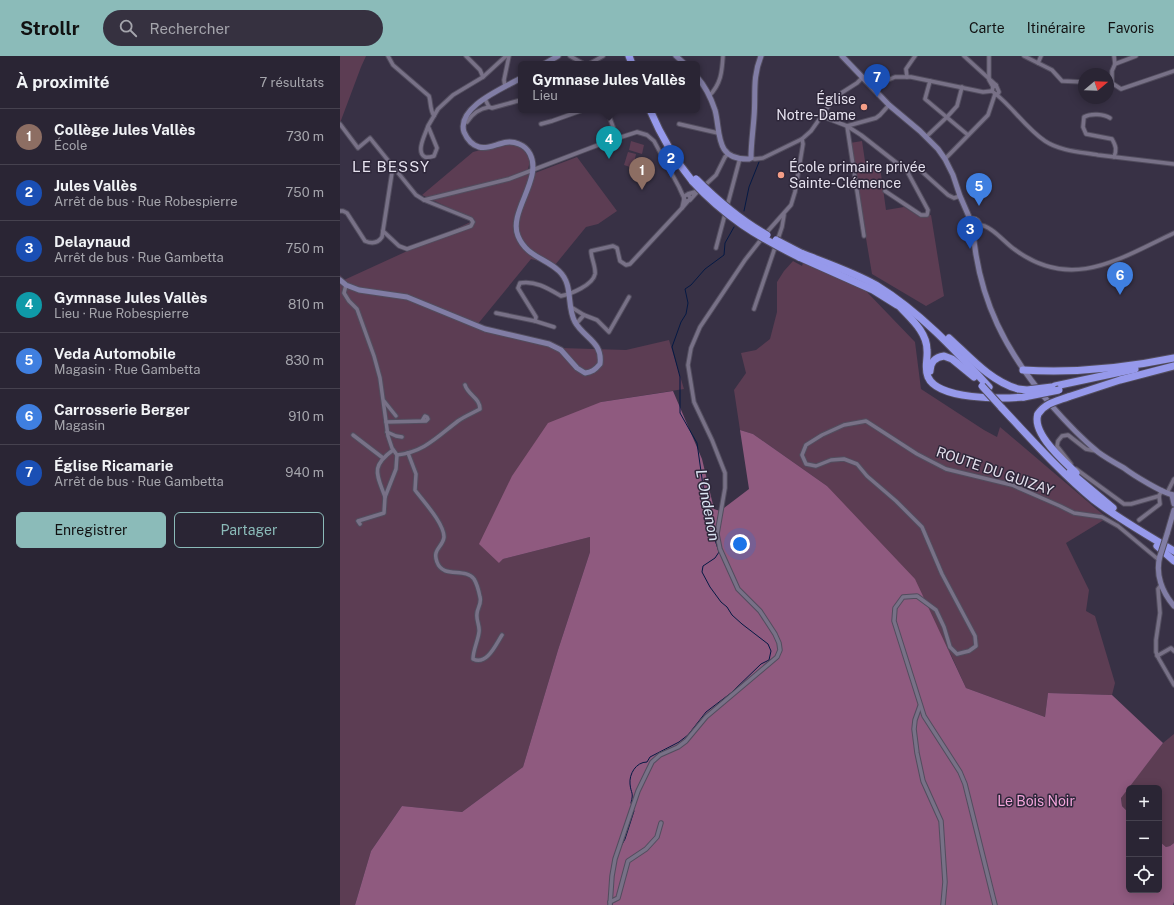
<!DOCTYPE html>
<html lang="fr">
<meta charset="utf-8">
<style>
body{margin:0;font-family:"Public Sans",sans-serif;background:#363140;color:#f1f3f6}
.controls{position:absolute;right:12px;bottom:12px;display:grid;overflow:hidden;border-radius:6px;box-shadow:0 2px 10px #0003}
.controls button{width:36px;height:36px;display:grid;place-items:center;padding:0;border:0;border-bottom:1px solid #46424f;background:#2a2534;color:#f1f3f6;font:20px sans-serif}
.compass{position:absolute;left:738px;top:12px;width:36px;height:36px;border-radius:50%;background:#2a2534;box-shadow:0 2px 10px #0003;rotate:71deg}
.you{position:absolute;left:400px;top:488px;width:14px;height:14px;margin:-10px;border:3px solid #fff;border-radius:50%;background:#1a73e8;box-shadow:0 0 0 6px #1a73e833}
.badge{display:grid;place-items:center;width:26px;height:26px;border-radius:50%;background:#8bbbb9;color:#fff;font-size:13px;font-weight:700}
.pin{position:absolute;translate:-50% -33px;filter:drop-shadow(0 1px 2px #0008)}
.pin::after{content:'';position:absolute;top:21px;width:14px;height:12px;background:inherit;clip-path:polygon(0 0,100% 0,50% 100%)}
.popup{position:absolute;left:178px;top:5px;width:182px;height:52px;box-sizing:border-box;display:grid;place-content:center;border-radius:6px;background:#2a2534;filter:drop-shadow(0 1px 3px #0005);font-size:13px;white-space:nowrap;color:#a5a5ac}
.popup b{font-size:15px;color:#f1f3f6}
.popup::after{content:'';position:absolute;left:50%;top:100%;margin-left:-8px;border:8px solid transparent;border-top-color:#2a2534}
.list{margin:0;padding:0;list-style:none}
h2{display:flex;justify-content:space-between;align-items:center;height:52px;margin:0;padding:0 16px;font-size:17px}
h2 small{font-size:13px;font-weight:400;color:#a5a5ac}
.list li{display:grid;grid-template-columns:26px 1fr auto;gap:12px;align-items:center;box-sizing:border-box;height:56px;padding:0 16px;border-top:1px solid #46424f}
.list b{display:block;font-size:15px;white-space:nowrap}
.list p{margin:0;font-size:13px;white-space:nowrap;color:#a5a5ac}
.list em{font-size:13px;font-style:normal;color:#a5a5ac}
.actions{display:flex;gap:8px;padding:12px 16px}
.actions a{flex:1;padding:9px 0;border:1px solid #8bbbb9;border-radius:6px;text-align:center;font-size:14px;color:#8bbbb9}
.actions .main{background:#8bbbb9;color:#111}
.icon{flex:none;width:22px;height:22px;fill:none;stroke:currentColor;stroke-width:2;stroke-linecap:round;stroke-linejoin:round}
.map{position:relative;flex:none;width:834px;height:849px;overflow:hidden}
header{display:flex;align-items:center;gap:24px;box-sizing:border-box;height:56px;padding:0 20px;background:#8bbbb9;color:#111}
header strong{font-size:19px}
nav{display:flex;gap:22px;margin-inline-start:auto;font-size:14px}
.search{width:280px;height:36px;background:#363140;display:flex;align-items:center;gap:10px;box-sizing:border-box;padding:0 14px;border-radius:22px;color:#a5a5ac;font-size:15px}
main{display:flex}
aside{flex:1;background:#2a2534}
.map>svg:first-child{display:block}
</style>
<header>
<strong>Strollr</strong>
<div class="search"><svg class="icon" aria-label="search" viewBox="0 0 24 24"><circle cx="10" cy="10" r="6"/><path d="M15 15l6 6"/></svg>Rechercher</div>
<nav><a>Carte</a><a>Itinéraire</a><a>Favoris</a></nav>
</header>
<main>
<aside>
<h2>À proximité<small>7 résultats</small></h2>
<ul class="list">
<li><span class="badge" style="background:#8d6e63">1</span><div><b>Collège Jules Vallès</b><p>École</p></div><em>730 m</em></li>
<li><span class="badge" style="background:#1a4fb4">2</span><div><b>Jules Vallès</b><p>Arrêt de bus · Rue Robespierre</p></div><em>750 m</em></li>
<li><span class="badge" style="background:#1a4fb4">3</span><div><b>Delaynaud</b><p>Arrêt de bus · Rue Gambetta</p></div><em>750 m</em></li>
<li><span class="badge" style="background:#0f9aa8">4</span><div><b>Gymnase Jules Vallès</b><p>Lieu · Rue Robespierre</p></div><em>810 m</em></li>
<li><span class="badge" style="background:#3f7fe0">5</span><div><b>Veda Automobile</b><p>Magasin · Rue Gambetta</p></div><em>830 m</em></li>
<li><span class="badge" style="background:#3f7fe0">6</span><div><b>Carrosserie Berger</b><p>Magasin</p></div><em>910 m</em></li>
<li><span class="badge" style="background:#1a4fb4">7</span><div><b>Église Ricamarie</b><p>Arrêt de bus · Rue Gambetta</p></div><em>940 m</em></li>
</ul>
<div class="actions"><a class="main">Enregistrer</a><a>Partager</a></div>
</aside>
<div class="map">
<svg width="834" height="849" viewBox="0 0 834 849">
<rect width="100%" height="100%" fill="#383145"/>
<g fill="#5c3d53">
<polygon points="0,0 26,0 21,11 0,67"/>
<polygon points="291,85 304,89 302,98 289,94"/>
<polygon points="522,85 526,112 537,110 540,111 546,154 564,151 580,161 591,159 604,240 586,250 532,218 510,87"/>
<path d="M170 86C182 91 185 93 190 105L188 113 195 117 237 101 277 155 258 168 246 171 215 209 191 203 137 269 220 292 286 294 329 284 344 333 261 346 159 507 163 503 250 481V496L218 594 183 711 122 756 62 750 31 795 15 849H0V219L4 224 135 164 82 139 133 96Z"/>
<polygon points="288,96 296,98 293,112 284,109"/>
<polygon points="467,195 499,217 501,209 575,286 581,333 644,374 657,381 660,371 767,462 726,487 749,534 746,555 755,560 775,627 772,639 708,637 705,661 626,632 611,599 487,430 413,378 400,374 394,334 406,317 401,297 416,294 430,283 437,256 437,226 444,215 453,205 462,210"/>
<polygon points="834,678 834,787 830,790 826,791 819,785 819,732 789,732 789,757 782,750 781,741 823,687"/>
</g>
<polygon fill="#8f5a7f" points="333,335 362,403 374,453 380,455 409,433 400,374 413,378 487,430 575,523 626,632 705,661 708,637 772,639 823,687 781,742 782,750 789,757 789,834 819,834 819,785 826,791 830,790 834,787 834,846 833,849 15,849 31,795 62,750 122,756 183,711 218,594 250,496 250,481 163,503 159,507 139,488 172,420 208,367 261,346"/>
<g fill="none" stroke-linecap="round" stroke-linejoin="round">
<g stroke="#051944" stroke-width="1">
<polyline points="404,155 409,131 419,106"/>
<path d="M291 747C294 736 291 738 290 728 289 718 296 706 307 706L310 701 339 686 348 679 366 656 391 637 421 608 429 604 431 595 428 588 402 568 392 559 387 551 381 546 370 531 362 516 363 510 375 502 379 496 375 484V473L366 451 357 387 340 357V321L332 291 341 266 346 258 348 247 345 233 351 229 365 213 384 199 385 187 394 171"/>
<polyline points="280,792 285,783 294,755"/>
<polyline points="272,849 272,848"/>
</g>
<g stroke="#524d5e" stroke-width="5.5">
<g id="street">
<path d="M48 0 53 9 89 40C91 47 90 54 94 60"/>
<polyline points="126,0 140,14 143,21"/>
<polyline points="230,0 244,8"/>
<polyline points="624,0 656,29"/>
<polyline points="649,0 649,24 653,31"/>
<polyline points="684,0 712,14 722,25 744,26"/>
<polyline points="774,0 775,8"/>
<polyline points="698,7 701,0"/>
<polyline points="249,8 263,0"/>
<polyline points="567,21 566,13 575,0"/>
<polyline points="590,25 585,43 628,79"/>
<polyline points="772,27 781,33 834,15"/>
<polyline points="772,27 772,15 775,8 796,0"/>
<polygon points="656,29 659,36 657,39 652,35 653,31"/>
<polyline points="165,31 164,24 169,0"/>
<polyline points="531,31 555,21 571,21 643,36 652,35"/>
<path d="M657 39C674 53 687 73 705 85 720 95 741 96 758 99 783 102 809 105 834 108"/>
<path d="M369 40C381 28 382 16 383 0"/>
<polyline points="145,43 149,51 152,52 181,44"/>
<polyline points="267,54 277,82"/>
<polyline points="481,60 507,70 536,62 540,59 549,49"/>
<path d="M770 62C764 58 751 57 744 61L743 71 746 78 772 83C776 90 777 94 774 101"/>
<path d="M127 66C133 57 139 53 149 51"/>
<polyline points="0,68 18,92 30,82 76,139 84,144 131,163 133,166 131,170 67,193 59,190 43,175"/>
<polyline points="201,68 212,65 243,54"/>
<polyline points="339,68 378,77"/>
<path d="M88 70 97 92 94 100C91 101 88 102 85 101 75 96 86 77 88 70L98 53 113 39 143 21 166 0"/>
<polyline points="507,70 521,79 567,115 575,112 579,113 608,139 614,142 620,140"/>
<polyline points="507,70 524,180"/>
<polyline points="586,81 607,61 617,50 622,31"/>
<polyline points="411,102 415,103 423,102 462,83 471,75 495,41 517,27 522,22"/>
<polyline points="605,103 648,59 655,38"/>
<polyline points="363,131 376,119 385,101 388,98"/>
<polyline points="545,135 581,159 587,159 588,154 567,115"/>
<polyline points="348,138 358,135 350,144"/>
<circle cx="347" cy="142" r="3"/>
<polyline points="344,143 342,152 348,145"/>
<polyline points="84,144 169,123 266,86 297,76 307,79 314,85 339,131 344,142"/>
<path d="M0 155H3L7 157 25 185C32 188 38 187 42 181L53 110"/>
<path d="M639 169C651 169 664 186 674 193 731 236 779 203 834 177"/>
<polyline points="376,192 400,102"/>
<path d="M6 229 4 237 9 245 17 253 34 300 40 322 48 380 52 392 57 399C84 396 97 381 118 365 125 360 133 357 140 353 140 342 128 339 125 329"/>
<polyline points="231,251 244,259 257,264 269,276 289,241"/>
<polyline points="414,253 442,171 444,159"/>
<polyline points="156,257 195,265 214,271"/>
<path d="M195 265 196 261 178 232 180 227C195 224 209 233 221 240 231 238 253 229 255 218 256 211 251 202 251 195L273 190 277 192 280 205 286 209 290 208 342 152"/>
<polyline points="236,268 244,259"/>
<polyline points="44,345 56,360"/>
<polyline points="46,366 86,365 88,363 87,361 85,360 82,365"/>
<polyline points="47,376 56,380 62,381"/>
<polyline points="13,379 43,402"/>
<path d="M53 394C30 411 37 418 45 441L56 413 57 399"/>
<path d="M68 397 76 418 75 434C83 445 104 467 104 481 103 491 92 493 97 506 103 523 125 511 134 523 137 528 139 536 140 541 142 548 137 552 137 558 136 564 140 570 139 576 138 585 133 594 133 603 147 610 156 588 162 579"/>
<polyline points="731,408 717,390 718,385 722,380 728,379 746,393 756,395"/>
<polyline points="736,413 784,448 791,448 819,440 822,434"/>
<polyline points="827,437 834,423"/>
<polyline points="799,464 820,448 819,440"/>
<polyline points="20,468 18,465 44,457 45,441"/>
<polyline points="821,529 818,533 820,557 816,584 816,596 819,603 834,629"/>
<polyline points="817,600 831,592 834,595"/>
<polyline points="580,650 575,664 574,673 577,697 583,725 601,765 605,826 603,849"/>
<polyline points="270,846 278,842 288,805 306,793 317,781 321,767"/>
<polyline points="270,849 272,820 275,803 298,735 312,706 320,699 338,691 346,685 366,661 437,601 440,594 439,587 435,578 420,555 398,533 380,493 377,478 385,432 385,417 372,384 354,346 348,309 351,292 360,271 405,204 427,176 451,149 455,136 463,88 462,83"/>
<polyline points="655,849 625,728 620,716 584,660 554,565 555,552 563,541 577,540 596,554 604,571 610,591 617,598 629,595 636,590 635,580 602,518 582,471 556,445 527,420 517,408 504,403 491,404 476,410 466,408 462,399 466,389 482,379 504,369 526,365 577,398 606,413 672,429 720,450 734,457 762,461 778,470 819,504"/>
</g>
</g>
<g stroke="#524d5e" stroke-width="7">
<g id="secondary">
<polyline points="336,0 345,8"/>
<polyline points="502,0 549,49 580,75 598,93 605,103 613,119 620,140 630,163"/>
<polyline points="204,8 218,0"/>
<path d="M357 21C365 30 371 42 375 54 381 76 374 104 409 103L411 102C411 88 413 75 414 61 416 39 412 22 421 0"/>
<circle cx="633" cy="169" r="6"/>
<path d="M633 175C639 245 666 296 711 349 725 365 741 382 758 396 766 402 775 407 784 412 793 419 824 438 834 439"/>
<path d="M0 224 6 229 19 234 67 241 145 273 209 288 221 294 237 312 245 317C252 316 255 314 260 308 263 286 244 282 235 266 226 250 234 229 219 215 205 202 186 200 178 180 168 156 203 123 190 98 188 94 184 90 179 88 163 81 152 95 139 91 132 89 127 83 124 76 116 51 164 32 181 22"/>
<polyline points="832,439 834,448"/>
<polyline points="827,478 834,454"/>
<path d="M820 500C815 518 822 536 834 550"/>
</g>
</g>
<g stroke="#524d5e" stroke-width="9">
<g id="highway">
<polyline points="289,0 292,8"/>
<path d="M310 54C321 80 335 104 353 126"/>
<path d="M461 197C486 207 513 216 536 229 580 256 614 293 649 331"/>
<polyline points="459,201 533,234 557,249"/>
<path d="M560 251C571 263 587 276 587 294 588 303 584 312 588 321 598 344 662 343 684 341"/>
<path d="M609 282C629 300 650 325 678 333"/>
<path d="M683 314C733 317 786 312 834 302"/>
<path d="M590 315C590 307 595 301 604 300L612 303 634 321"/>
<polyline points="715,330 795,313"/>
<polyline points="728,341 780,324 834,310"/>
<path d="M661 351C690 382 722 418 754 444 779 463 807 479 834 495"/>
<path d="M698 358C691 377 724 405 736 417"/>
<polyline points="730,416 773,452"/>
<polyline points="817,490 834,505"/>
</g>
</g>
<use href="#street" stroke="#787187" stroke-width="3.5"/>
<use href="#secondary" stroke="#817da5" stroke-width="5"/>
<use href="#highway" stroke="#9699eb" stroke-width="7"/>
<g stroke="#524d5e" stroke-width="7" stroke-linecap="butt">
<polyline id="secondary-bridge" points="820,500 827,478"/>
</g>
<g stroke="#524d5e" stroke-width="9" stroke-linecap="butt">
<g id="highway-bridge">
<path d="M356 123C378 145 400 164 427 179"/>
<path d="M353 126C384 160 418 181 459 201"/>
<polyline points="436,184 461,197"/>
<polyline points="642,330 661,351"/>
<polyline points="678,333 687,334 712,331"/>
<polyline points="684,341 719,334"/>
<path d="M698 358C705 347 717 345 728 341"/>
</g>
</g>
<use href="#secondary-bridge" stroke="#817da5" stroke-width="5"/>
<use href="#highway-bridge" stroke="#9699eb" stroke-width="7"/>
</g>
<g fill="#f49e87" stroke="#2e273a" stroke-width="1.5">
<circle cx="524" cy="51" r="4"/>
<circle cx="441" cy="119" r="4"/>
</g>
<g text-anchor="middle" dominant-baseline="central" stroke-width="3" stroke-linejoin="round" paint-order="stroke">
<g font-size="14" fill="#e5e1ee" stroke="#2e273a" text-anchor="end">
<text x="516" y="43">Église<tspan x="516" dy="16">Notre-Dame</tspan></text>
<text x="449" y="111" text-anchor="start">École primaire privée<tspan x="449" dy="16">Sainte-Clémence</tspan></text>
</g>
<g font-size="14" fill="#e5e1ee" stroke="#2e273a">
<text transform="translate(655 415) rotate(19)">ROUTE DU GUIZAY</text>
</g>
<g font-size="14" fill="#f3a5db" stroke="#2e273a">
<text x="696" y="745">Le Bois Noir</text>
</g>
<g font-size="15" letter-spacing="1" fill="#e5e1ee" stroke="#2e273a">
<text x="51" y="110">LE BESSY</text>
</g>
<g font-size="15" font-style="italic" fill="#dae3f2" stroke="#2e273a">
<text transform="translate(368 449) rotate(79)">L'Ondenon</text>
</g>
</g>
</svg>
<div class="controls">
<button>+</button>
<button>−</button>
<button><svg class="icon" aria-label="locate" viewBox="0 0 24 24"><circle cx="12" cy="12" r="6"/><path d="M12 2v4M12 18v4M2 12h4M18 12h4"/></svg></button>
</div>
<svg class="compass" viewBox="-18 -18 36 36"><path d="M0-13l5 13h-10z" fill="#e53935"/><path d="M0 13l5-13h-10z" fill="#a5a5ac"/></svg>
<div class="you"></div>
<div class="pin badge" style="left:302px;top:134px;background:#8d6e63">1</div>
<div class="pin badge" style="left:331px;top:122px;background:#1a4fb4">2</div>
<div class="pin badge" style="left:630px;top:193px;background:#1a4fb4">3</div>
<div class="pin badge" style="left:269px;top:103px;background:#0f9aa8">4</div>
<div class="popup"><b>Gymnase Jules Vallès</b>Lieu</div>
<div class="pin badge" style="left:639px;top:150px;background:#3f7fe0">5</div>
<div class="pin badge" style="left:780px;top:239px;background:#3f7fe0">6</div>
<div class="pin badge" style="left:537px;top:41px;background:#1a4fb4">7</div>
</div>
</main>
